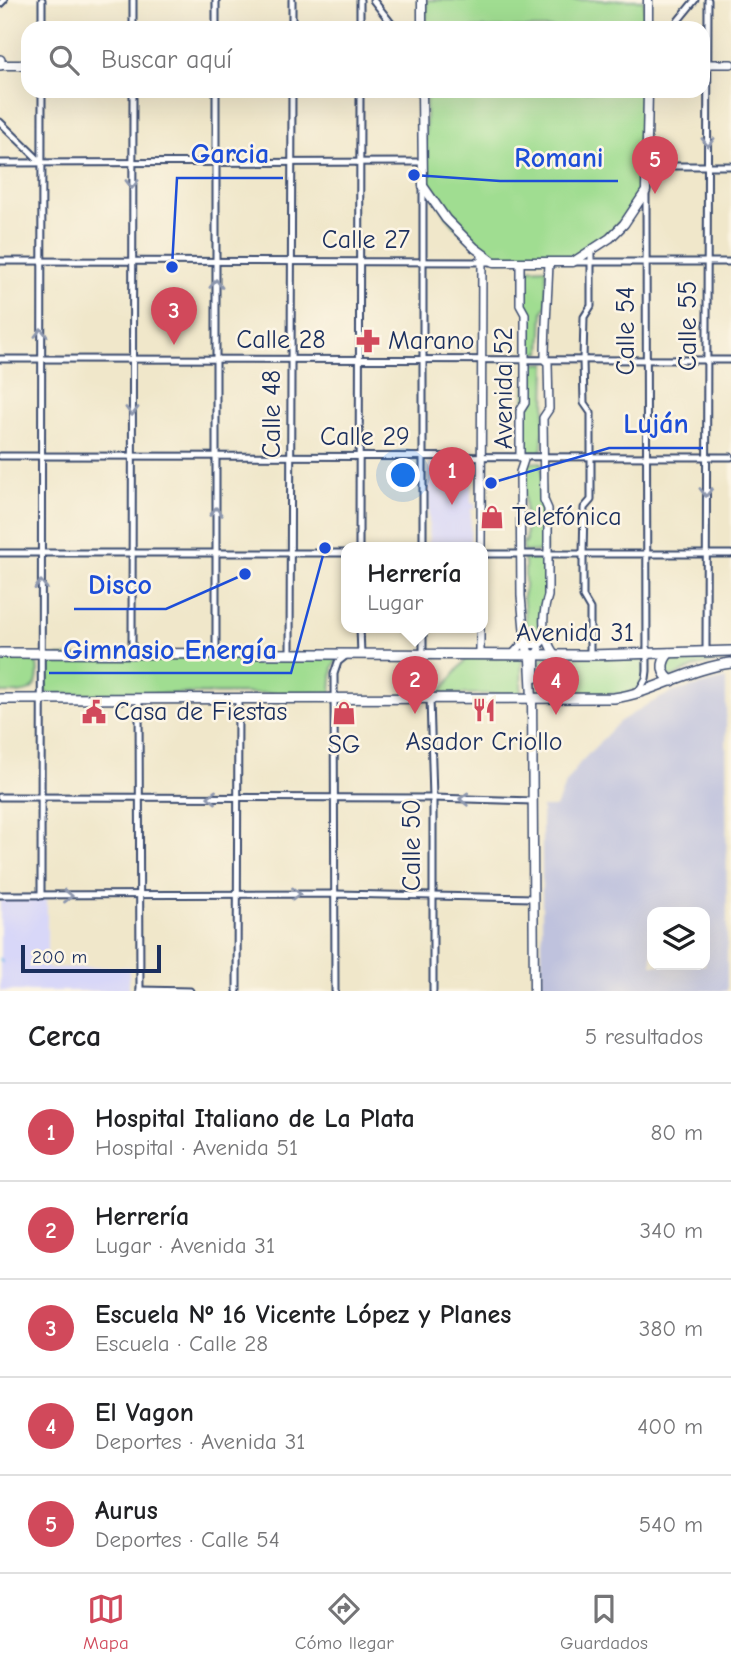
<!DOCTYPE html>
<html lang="es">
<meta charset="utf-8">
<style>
body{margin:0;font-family:"Comic Neue",sans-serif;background:#f2f2f2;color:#202124}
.controls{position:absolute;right:21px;bottom:21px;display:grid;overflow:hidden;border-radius:14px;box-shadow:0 7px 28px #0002}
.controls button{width:63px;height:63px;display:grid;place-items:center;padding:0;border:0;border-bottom:2px solid #e0e0e0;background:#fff;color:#202124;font:35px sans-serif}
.scale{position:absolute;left:21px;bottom:18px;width:140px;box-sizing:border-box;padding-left:7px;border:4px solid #1b2f5e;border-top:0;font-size:19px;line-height:24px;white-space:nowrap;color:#1b2f5e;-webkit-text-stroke:5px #fcf5e5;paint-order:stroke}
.you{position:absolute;left:404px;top:476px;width:24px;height:24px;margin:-18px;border:5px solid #fff;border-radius:50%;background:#1a73e8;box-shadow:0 0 0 10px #1a73e833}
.badge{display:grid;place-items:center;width:46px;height:46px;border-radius:50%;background:#d1495b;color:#fff;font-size:23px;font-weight:700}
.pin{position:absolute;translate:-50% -58px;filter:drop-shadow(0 2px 4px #0008)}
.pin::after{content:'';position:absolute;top:37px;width:24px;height:21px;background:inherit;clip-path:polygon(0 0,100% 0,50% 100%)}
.popup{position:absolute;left:341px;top:542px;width:147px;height:91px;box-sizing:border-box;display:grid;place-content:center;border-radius:14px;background:#fff;filter:drop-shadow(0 2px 5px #0005);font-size:23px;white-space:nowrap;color:#757577}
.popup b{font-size:26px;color:#202124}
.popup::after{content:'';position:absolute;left:50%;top:100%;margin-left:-14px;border:14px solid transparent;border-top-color:#fff}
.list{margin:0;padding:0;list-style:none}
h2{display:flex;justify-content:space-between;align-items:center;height:91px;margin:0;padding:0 28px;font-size:30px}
h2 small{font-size:23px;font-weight:400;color:#757577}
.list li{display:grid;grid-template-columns:46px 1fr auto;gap:21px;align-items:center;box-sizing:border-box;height:98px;padding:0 28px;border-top:2px solid #e0e0e0}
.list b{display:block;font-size:26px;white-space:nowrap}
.list p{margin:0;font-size:23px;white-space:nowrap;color:#757577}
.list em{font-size:23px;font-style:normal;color:#757577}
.icon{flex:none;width:38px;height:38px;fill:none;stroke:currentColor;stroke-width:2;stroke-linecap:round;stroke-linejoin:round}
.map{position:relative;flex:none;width:731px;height:991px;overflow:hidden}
.search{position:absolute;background:#fff;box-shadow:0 7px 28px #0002;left:21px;right:21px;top:21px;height:77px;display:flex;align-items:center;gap:18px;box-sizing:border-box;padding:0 24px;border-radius:21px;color:#757577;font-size:26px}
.sheet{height:581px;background:#fff}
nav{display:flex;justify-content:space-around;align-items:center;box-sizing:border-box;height:98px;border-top:2px solid #e0e0e0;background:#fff;font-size:19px;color:#757577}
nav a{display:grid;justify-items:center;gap:4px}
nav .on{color:#d1495b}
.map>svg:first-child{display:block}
</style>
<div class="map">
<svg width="731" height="991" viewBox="0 0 731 991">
<rect width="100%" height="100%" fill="#fcf5e5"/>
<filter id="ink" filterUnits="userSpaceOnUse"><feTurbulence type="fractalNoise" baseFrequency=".0143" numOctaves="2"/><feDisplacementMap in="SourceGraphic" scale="14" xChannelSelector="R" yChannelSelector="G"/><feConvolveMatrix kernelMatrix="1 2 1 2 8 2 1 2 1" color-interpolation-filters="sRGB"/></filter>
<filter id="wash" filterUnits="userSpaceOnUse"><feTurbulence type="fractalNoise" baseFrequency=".00686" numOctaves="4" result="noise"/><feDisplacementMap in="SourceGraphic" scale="28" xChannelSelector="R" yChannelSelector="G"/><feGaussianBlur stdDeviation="1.57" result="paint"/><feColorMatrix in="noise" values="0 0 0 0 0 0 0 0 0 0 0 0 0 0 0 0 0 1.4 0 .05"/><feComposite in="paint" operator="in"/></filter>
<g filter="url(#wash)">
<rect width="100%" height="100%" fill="#f0e7ca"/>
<g fill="#d8d7f8">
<polygon points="431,462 471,464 471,503 475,504 475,509 471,509 470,548 429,546 429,464"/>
<polygon points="47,899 47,968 129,967 129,991 0,991 0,900"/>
</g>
<path fill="#bfc2dd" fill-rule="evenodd" d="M726 679 727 991H542V807H556L565 785 578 765 619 722 645 706 672 692ZM652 912H705V965H652Z"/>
<g fill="#a0dd91" stroke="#5e8678" stroke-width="2">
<polygon points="427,0 644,0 644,28 426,28"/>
<polygon points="426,91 644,91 644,190 614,229 573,258 498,259 454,226 425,184"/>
<polygon points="546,268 547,305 543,311 541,353 528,353 528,312 523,303 524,269"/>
<polygon points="546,363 545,411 541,455 523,456 523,448 525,447 523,413 528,364"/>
<polygon points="541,462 546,511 546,551 523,552 523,541 526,543 524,472 528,463"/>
<polygon points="546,556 546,597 542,604 542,639 528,641 523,595 525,588 525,563 523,557"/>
<path d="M0 655H26L37 664C42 695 25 693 0 693Z"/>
<polygon points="48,656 339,656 333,667 331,693 48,694 45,690 45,659"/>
<polygon points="639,656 644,662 643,679 638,689 623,694 539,694 540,657"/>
<polygon points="731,656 731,659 694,667 671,678 666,673 668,657"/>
<polygon points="468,657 522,657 521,692 514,694 439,694"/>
</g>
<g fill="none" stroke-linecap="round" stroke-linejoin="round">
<polyline stroke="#72baea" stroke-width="2" points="0,959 2,962"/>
</g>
</g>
<g filter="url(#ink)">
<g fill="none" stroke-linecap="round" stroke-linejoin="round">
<g stroke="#3b4b6e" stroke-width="9">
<g id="minor">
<polyline points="373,0 395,28"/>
<polyline points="0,4 4,0"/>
<polyline points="42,28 42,0"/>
<polyline points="133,28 133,0"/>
<polyline points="216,28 216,0"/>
<polyline points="292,28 292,0"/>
<polyline points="360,28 360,0"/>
<polyline points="672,28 695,0"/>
<polyline points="0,122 42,163"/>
<polyline points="0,163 422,162"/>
<polyline points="648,166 731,166"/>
<polyline points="423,186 423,548"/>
<polyline points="0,261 494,262"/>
<polyline points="576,262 731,262"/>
<polyline points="0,359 731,360"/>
<polyline points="0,456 731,457"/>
<polyline points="359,548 360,91"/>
<polyline points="0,553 347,553"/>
<polyline points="483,554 731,554"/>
<polyline points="360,628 361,654"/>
<polyline points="423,628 423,654"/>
<polyline points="706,651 708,0"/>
<polyline points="132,653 133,91"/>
<polyline points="216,653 216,91"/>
<polyline points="290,653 292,91"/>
<polyline points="590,655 590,609 583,597 583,554 584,508 591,500 591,413 584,403 583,360 584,317 591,306 591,252"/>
<polyline points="639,691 646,679 647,671 646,192"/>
<polyline points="139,698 140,991"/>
<polyline points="430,698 433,798 433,991"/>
<polyline points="0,797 433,798 533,801"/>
<polyline points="0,895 336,894 533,898"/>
<polyline points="41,896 42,91"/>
<polyline points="140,990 190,991"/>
<polyline points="237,991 238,698"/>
<polyline points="335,991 334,674 338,662 348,654"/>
</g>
</g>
<g stroke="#3b4b6e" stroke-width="10">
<g id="tertiary">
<polyline points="703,64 731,64"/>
<path d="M549 262C548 295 545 327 545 360L548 363 549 409 543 418 544 500 548 509V596C541 618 542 636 555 655"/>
<polyline points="481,548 482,254"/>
<polyline points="480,654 480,628"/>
<polyline points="513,654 525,641 521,596 520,472 524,460 520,457 520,411 525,403 525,314 520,305 520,262"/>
</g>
</g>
<g stroke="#3b4b6e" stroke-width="11">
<g id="secondary">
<polyline points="422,0 422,28"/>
<polyline points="648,28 648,0"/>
<polyline points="1,65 28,65"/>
<polyline points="422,91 423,186 446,219 475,248 494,262 573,262 610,238 624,224 646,191 648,91"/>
<polyline points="535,678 535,658 539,650"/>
<polyline points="534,991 532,698 530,659 525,641 528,644 539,644 545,638"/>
</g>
</g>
<g stroke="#3b4b6e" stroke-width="12">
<polyline id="primary" points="0,60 0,65"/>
</g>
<g stroke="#3b4b6e" stroke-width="12">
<g id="trunk">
<polyline points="0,653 590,655 731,651"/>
<path d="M669 653C660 663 661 674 672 681"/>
<path d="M0 699 614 698C655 692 690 668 731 663"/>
</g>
</g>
<use href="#minor" stroke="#fff" stroke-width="5"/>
<use href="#tertiary" stroke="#fff" stroke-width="7"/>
<use href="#secondary" stroke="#fff" stroke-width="8"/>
<use href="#primary" stroke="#fff" stroke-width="9"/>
<use href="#trunk" stroke="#fff" stroke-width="9"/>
</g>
<defs><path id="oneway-chevron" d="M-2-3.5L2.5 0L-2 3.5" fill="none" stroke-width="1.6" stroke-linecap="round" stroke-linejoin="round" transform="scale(1.75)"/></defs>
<g stroke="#8d97ae">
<use href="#oneway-chevron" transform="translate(708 142) rotate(90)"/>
<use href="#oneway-chevron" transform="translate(132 184) rotate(90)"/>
<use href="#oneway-chevron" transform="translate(216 284) rotate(-90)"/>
<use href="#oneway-chevron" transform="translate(41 333) rotate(-90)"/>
<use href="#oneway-chevron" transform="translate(132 411) rotate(90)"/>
<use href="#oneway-chevron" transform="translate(706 492) rotate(90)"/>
<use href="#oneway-chevron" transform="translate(216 512) rotate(-90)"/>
<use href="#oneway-chevron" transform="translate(41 585) rotate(-91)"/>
<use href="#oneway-chevron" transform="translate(212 797) rotate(-180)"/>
<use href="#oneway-chevron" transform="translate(464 799) rotate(-178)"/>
<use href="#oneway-chevron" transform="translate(296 894)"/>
<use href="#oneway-chevron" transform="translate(68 896)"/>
</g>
</g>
<defs>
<g id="pharmacy-bare" transform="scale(1.89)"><path d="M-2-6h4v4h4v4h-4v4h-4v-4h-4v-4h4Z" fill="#d1495b" stroke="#fcf5e5" stroke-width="2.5" paint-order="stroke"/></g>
<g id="shop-bare" transform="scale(1.89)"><path d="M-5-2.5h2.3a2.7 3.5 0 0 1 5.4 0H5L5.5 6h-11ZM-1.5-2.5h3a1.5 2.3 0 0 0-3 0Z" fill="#d1495b" stroke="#fcf5e5" stroke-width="2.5" paint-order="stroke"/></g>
<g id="restaurant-bare" transform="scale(1.89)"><path d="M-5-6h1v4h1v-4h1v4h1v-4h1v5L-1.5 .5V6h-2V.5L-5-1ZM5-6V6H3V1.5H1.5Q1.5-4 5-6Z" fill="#d1495b" stroke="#fcf5e5" stroke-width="2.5" paint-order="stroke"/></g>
<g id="civic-bare" transform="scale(1.89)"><path d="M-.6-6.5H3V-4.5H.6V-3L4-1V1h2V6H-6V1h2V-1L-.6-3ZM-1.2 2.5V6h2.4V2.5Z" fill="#d1495b" stroke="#fcf5e5" stroke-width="2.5" paint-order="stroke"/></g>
</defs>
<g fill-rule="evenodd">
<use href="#pharmacy-bare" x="368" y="341"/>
<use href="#shop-bare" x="492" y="517"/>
<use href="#restaurant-bare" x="484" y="710"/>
<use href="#civic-bare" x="94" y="712"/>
<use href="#shop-bare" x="344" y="713"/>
</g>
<g text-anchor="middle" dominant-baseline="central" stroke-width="5" stroke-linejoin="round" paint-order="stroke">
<g font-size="26" fill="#1b2f5e" stroke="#fcf5e5">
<text x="366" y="240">Calle 27</text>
<text transform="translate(688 326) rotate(-90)">Calle 55</text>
<text transform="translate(626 331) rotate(-90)">Calle 54</text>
<text x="281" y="340">Calle 28</text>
<text transform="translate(504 388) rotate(-90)">Avenida 52</text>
<text transform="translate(272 414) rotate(-90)">Calle 48</text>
<text x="365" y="437">Calle 29</text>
<text x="575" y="633">Avenida 31</text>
<text transform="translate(412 845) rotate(-90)">Calle 50</text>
</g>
<g font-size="26" fill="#1b2f5e" stroke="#fcf5e5" text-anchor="start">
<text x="388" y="341">Marano</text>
<text x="512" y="517">Telefónica</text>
<text x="114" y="712">Casa de Fiestas</text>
<text x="484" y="742" text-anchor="middle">Asador Criollo</text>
<text x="344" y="745" text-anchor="middle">SG</text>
</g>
</g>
<path fill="none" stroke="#1d4ed8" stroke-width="2.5" d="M172 267L177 178H283M414 175L500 181H618M491 483L609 448H703M245 574L166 609H74M325 548L291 673H49"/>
<g fill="#1d4ed8" stroke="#fcf5e5" stroke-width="2.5">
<circle cx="172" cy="267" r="7"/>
<circle cx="414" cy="175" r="7"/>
<circle cx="491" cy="483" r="7"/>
<circle cx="245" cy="574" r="7"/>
<circle cx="325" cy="548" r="7"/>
</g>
<g font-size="28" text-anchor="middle" font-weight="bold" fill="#1d4ed8" stroke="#fcf5e5" stroke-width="5" stroke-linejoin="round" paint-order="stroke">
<text x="230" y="163">Garcia</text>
<text x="559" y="167">Romani</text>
<text x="656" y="433">Luján</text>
<text x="120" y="594">Disco</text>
<text x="170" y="659">Gimnasio Energía</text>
</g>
</svg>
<div class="controls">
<button><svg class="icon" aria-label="layers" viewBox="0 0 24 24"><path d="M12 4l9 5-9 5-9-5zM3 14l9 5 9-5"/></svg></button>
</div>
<div class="scale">200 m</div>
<div class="you"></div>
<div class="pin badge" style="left:452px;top:505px">1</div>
<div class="pin badge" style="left:415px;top:714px">2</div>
<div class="popup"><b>Herrería</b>Lugar</div>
<div class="pin badge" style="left:174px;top:345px">3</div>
<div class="pin badge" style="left:556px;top:715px">4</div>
<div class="pin badge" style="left:655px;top:194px">5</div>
<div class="search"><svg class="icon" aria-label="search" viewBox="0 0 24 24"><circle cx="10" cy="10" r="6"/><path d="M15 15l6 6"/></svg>Buscar aquí</div>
</div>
<section class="sheet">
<h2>Cerca<small>5 resultados</small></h2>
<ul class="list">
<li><span class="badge">1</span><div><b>Hospital Italiano de La Plata</b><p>Hospital · Avenida 51</p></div><em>80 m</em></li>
<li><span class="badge">2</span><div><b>Herrería</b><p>Lugar · Avenida 31</p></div><em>340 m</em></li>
<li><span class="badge">3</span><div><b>Escuela Nº 16 Vicente López y Planes</b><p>Escuela · Calle 28</p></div><em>380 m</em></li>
<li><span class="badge">4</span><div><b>El Vagon</b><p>Deportes · Avenida 31</p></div><em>400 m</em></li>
<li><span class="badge">5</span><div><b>Aurus</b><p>Deportes · Calle 54</p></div><em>540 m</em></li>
</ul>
</section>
<nav>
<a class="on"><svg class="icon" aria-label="map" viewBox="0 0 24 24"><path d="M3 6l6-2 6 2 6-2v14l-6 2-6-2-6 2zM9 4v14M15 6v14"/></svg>Mapa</a>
<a><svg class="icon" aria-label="directions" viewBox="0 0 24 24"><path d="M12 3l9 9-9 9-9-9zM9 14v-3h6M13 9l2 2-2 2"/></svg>Cómo llegar</a>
<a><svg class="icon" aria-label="saved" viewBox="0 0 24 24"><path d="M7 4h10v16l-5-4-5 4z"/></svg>Guardados</a>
</nav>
